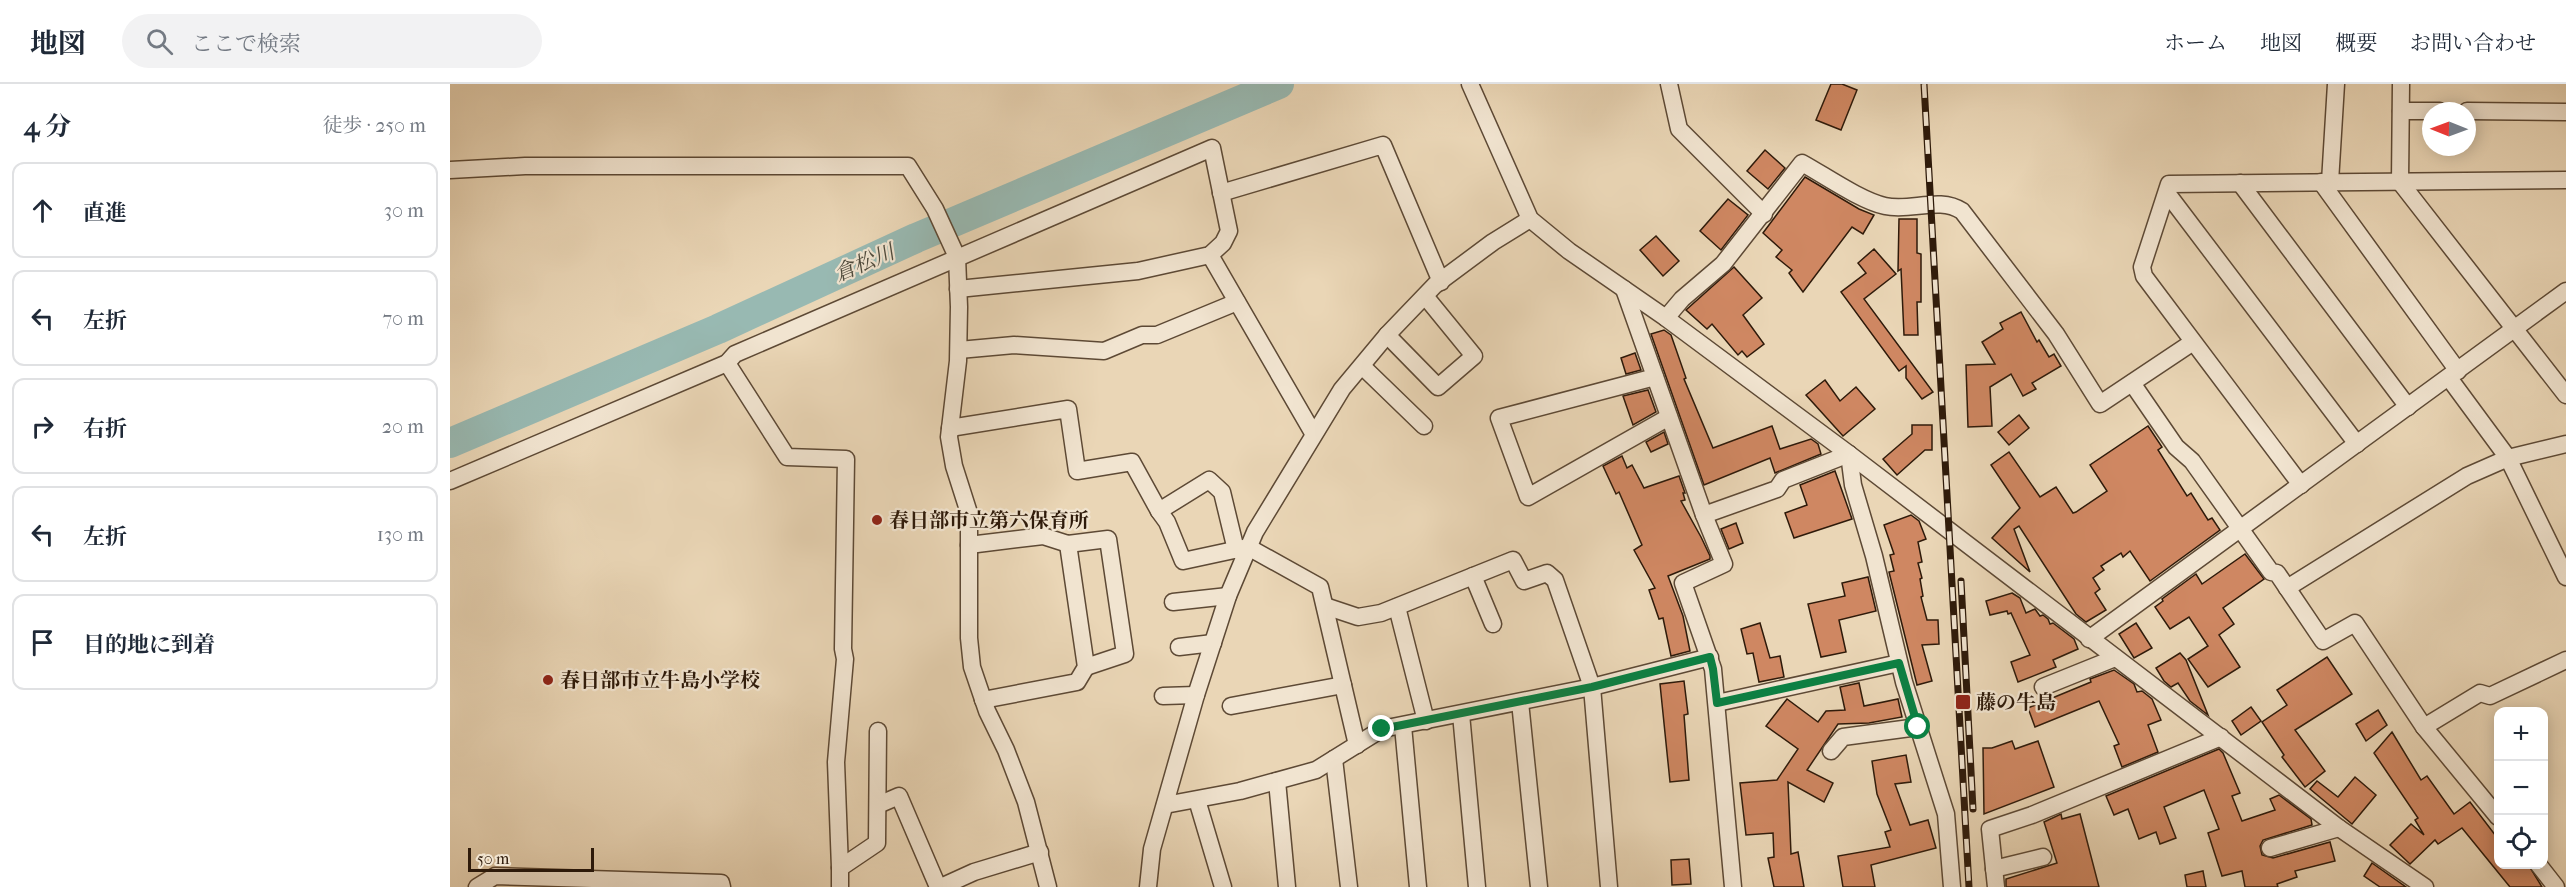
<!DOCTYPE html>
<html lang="ja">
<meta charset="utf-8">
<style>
body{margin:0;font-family:"IM FELL French Canon","Noto Serif JP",serif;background:#f2f2f3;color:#1f2937}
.controls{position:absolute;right:18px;bottom:18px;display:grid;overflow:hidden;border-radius:12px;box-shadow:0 3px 15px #0003}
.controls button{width:54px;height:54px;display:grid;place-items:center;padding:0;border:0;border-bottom:2px solid #e0e1e3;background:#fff;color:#1f2937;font:30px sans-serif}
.compass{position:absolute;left:1972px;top:18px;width:54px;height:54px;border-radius:50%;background:#fff;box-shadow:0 3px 15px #0003;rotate:271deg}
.scale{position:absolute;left:18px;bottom:15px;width:126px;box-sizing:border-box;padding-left:6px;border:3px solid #2e1a0a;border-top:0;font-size:16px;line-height:21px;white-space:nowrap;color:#2e1a0a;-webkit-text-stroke:4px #f1e4d0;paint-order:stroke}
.stop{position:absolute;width:18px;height:18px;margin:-14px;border:4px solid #0b8043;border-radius:50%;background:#fff}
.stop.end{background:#0b8043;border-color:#fff;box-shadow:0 2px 6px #0008}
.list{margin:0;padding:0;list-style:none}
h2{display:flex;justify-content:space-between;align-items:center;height:78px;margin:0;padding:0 24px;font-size:26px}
h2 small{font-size:20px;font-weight:400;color:#747a83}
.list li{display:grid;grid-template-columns:39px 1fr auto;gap:18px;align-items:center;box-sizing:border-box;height:96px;margin:0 12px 12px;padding:0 12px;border:2px solid #e0e1e3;border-radius:12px}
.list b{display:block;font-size:22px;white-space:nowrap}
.list em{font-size:20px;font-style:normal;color:#747a83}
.icon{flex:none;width:33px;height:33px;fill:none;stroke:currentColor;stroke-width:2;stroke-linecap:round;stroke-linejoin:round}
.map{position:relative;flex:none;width:2116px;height:803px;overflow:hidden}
header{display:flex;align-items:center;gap:36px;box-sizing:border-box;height:84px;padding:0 30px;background:#fff;border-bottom:2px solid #e0e1e3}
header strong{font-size:28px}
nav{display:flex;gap:33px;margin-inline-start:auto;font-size:21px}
.search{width:420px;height:54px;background:#f2f2f3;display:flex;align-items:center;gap:15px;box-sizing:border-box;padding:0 21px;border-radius:33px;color:#747a83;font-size:22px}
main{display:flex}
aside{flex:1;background:#fff}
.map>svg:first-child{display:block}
</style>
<header>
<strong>地図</strong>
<div class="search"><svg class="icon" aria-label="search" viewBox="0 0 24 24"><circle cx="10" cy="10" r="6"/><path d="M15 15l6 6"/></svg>ここで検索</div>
<nav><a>ホーム</a><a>地図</a><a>概要</a><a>お問い合わせ</a></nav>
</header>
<main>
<aside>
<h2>4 分<small>徒歩 · 250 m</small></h2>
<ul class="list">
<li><svg class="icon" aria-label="ahead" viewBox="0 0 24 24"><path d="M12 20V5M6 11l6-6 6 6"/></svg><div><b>直進</b></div><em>30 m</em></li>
<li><svg class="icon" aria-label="left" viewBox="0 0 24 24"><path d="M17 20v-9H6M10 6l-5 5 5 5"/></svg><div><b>左折</b></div><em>70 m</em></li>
<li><svg class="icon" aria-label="right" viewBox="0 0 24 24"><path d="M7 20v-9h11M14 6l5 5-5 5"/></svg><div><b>右折</b></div><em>20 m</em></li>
<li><svg class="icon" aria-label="left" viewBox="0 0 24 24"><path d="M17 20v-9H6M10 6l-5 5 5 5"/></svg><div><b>左折</b></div><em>130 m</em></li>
<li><svg class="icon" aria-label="arrive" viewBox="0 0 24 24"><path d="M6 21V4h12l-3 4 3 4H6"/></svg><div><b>目的地に到着</b></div></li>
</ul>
</aside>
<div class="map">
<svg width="2116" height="803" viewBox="0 0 2116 803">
<rect width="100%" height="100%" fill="#ead6b6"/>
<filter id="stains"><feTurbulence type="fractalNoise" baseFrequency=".00333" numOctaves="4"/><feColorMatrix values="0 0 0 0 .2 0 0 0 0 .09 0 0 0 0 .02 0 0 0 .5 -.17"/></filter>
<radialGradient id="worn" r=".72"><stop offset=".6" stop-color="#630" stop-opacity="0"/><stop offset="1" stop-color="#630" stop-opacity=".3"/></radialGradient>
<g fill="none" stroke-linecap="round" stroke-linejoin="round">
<polyline stroke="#98b9b2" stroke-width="30" points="0,359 268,245 466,154 829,0"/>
</g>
<g fill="#cf8762" stroke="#2e1a0a" stroke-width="1.5">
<polygon points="1381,0 1392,0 1407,6 1391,46 1366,36"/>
<polygon points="1315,66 1335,84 1318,105 1297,87"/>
<polygon points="1355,93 1409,125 1424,131 1413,150 1402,143 1353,208 1339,189 1342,186 1326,173 1332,166 1313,149"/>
<polygon points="1278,115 1298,131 1271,166 1250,147"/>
<polygon points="1449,135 1467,135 1467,169 1471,170 1471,218 1467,218 1468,251 1454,251 1451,185 1448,187"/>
<polygon points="1206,152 1229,177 1213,192 1190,166"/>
<polygon points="1424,165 1446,190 1414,215 1483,308 1472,315 1456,294 1456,282 1449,287 1391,208 1416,189 1408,179"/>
<polygon points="1284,183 1312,214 1293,231 1314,260 1297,273 1292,267 1288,271 1262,240 1257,245 1236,226"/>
<polygon points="1571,228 1587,258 1589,256 1599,273 1604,270 1611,282 1582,299 1586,305 1573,312 1561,290 1540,303 1542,342 1518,343 1516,281 1545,280 1532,258 1553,245 1550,239"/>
<polygon points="1214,246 1221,251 1236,294 1234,295 1263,364 1322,342 1330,365 1361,355 1368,360 1371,370 1325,389 1320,374 1254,401 1201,250"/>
<polygon points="1185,269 1191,286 1176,290 1171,274"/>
<polygon points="1375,296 1390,317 1406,303 1425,325 1393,352 1356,311"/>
<polygon points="1198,306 1206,328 1183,341 1173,312"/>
<polygon points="1569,331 1579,344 1559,361 1548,348"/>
<polygon points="1462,341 1482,341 1482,366 1475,366 1447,391 1433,375 1462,350"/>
<polygon points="1698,342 1712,363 1708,366 1737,412 1741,409 1758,436 1762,434 1770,446 1700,497 1680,467 1673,473 1671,469 1651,482 1654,486 1643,494 1650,505 1645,509 1656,526 1636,538 1626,530 1569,442 1564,445 1580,488 1542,454 1570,424 1541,381 1559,368 1590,413 1606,403 1623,429 1626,428 1657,407 1640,381"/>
<polygon points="1214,348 1218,360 1201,368 1196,358"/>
<polygon points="1172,372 1177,384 1182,381 1194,404 1229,392 1235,409 1233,409 1235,416 1231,417 1251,453 1260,472 1260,475 1218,492 1233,532 1240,567 1221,572 1213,534 1209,535 1199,506 1205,504 1184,466 1192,461 1169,408 1166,410 1153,382"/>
<polygon points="1385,387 1402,435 1344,454 1335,429 1357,421 1350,401"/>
<polygon points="1461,431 1469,437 1476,455 1468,458 1472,478 1468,479 1472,494 1470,495 1473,512 1471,513 1477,536 1488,536 1489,560 1472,561 1482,597 1467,601 1439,488 1444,487 1440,471 1444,470 1434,441"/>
<polygon points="1286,439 1293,459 1279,465 1271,445"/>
<polygon points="1795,470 1814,495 1773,524 1784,540 1769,551 1790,583 1758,603 1738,575 1758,562 1739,533 1720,545 1705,523 1713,517 1712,515 1746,490 1752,500"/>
<polygon points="1418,493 1426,527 1389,536 1396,568 1371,573 1358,520 1395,512 1392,499"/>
<polygon points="1562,509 1570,514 1576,529 1585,525 1590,532 1593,531 1598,535 1600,540 1603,539 1624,555 1628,565 1603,576 1606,583 1568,598 1561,578 1580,571 1561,529 1558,530 1557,527 1540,531 1536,517"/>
<polygon points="1310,539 1320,574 1330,572 1334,593 1309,598 1303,569 1297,570 1291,545"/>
<polygon points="1686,539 1702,564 1684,574 1669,550"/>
<polygon points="1730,569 1736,576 1758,631 1740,617 1728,599 1721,603 1714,597 1706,584"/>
<polygon points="1877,573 1902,610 1845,646 1875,687 1855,703 1832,673 1834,671 1812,638 1837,621 1827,606"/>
<polygon points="1664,586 1684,600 1687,608 1692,607 1702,615 1711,636 1698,641 1708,668 1672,683 1664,662 1669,660 1649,617 1585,643 1578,624 1641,598 1640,595"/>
<polygon points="1234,597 1238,630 1234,631 1239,696 1220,698 1210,600"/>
<polygon points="1409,599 1414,622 1448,615 1452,633 1419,639 1388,640 1357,686 1383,699 1374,718 1338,698 1341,770 1348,768 1354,803 1324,803 1318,774 1324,773 1323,749 1296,751 1290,699 1327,696 1348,665 1316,642 1337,615 1368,638 1376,627 1395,626 1390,603"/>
<polygon points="1801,623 1811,637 1791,651 1782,637"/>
<polygon points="1928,626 1937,641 1916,657 1906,640"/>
<polygon points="1942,648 1971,696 1977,692 2004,730 2020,718 2049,756 2049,780 2078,780 2092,803 2060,803 2012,744 1988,760 1985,756 1960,780 1940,761 1961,740 1974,751 1965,736 1968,734 1924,669"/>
<polygon points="1562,657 1565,665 1588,657 1604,703 1534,730 1533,664 1542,664"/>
<polygon points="1769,665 1773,669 1790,709 1782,712 1792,737 1825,726 1820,715 1829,711 1861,735 1862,741 1813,756 1810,762 1812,771 1823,774 1880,758 1885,777 1845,787 1847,793 1827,800 1828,803 1795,803 1792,787 1772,792 1758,749 1769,745 1754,706 1714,723 1726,754 1710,760 1706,748 1689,755 1678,725 1664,731 1656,712"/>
<polygon points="1456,671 1461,698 1445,700 1460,741 1478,736 1486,764 1421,781 1425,803 1393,803 1388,772 1440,763 1435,748 1441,746 1427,710 1422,677"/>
<polygon points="1905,693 1926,711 1902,740 1860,705 1867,697 1888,713"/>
<polygon points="1611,730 1612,735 1630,730 1649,803 1556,803 1556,795 1607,779 1594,738"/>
<polygon points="1239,775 1241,800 1222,801 1221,776"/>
<polygon points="1922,779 1956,803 1930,803 1914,792"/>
<polygon points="1753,787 1756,803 1737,803 1735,791"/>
</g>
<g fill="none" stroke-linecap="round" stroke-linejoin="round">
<g stroke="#5d4935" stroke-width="19">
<g id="minor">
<polyline points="1020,0 1080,135 1119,167 1216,234 1399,370 1889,744 1975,803"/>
<polyline points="1219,0 1229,45 1314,130"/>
<polyline points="1951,0 1950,98 2116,311"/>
<polyline points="1951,27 1990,27"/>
<polyline points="2017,27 2116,28"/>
<polyline points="0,86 75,82 458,82 485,125 507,173 509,223 508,277 499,353 504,382 519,429 519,554 522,583 537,627 556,666 576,718 598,803"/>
<polyline points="1871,98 2008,287"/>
<polyline points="1880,98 1886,0"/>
<polyline points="1790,99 1958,323"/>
<polyline points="771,109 933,61 991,198"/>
<polyline points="1717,109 1907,360"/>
<polyline points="760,171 863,349"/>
<polyline points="1174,205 1254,431"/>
<path d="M1216 234 1232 215 1273 180 1352 79C1374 91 1411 117 1435 122 1461 128 1489 112 1512 127L1606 250 1650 320 1743 258"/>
<polyline points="937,251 988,303 1024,272 975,212"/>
<polyline points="509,266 564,261 654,267 692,251 707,251 787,218"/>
<polyline points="277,279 337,373 396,375 393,565 395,575 386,678 390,784"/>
<polyline points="912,282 974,342"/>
<polyline points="1205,293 1049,334 1078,413 1219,333"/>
<polyline points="1999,294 2058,374 2116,493"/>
<polyline points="1682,299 1726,363 1742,377 1821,488 1827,489 1873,557 1905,539 1974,643 2048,733"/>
<polyline points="500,344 618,325 627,387 682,378 709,427 717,438 733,477 798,463 870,503 907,661"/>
<polyline points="1399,370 1403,401 1424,472 1454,598 1496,730 1502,803"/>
<polyline points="0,397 277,279 285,270 762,64 779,147 773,159 760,171 688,187 508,205"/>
<polyline points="1851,401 1694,192 1692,183 1719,100 2116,96"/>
<polyline points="709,427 759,396 772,408 786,466"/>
<polyline points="519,461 593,452 618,460 658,455 675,570 636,583"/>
<polyline points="1023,492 1043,540"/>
<polyline points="1837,504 2017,392 2058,374 2116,360"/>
<polyline points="723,518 778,512"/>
<polyline points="875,522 908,533 931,529 1063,476 1074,497 1097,489 1105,496 1142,603 1159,803"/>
<polyline points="947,523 976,637"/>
<polyline points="1639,555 2116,207"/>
<polyline points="729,563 763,559"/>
<polyline points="1593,603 1665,574"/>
<polyline points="713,612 746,611"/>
<polyline points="533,616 627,598 636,583 618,460"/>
<polyline points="1070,618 1089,803"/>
<polyline points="1267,619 1449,579"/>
<polyline points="781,622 893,601"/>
<polyline points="1011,630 1027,803"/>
<polyline points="953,642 968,803"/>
<polyline points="1974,643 2030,609 2040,612 2116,576"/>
<polyline points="1381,667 1393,653 1468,643"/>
<polyline points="884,675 899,803"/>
<polyline points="827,697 837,803"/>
<polyline points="747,716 773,803"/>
<polyline points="428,721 449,712 488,803"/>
<polyline points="715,721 790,707 866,686 932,645 1142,603 1260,573"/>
<polyline points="1820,764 1889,744"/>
<polyline points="2088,780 2106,803"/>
<polyline points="1544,785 1593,773"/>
<polyline points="27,803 45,792 271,799 272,803"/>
<polyline points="390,803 390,784 427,759 428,647"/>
<polyline points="491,803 524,788 590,768"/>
<polyline points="698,803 702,765 746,611 778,512 805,448 892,305 937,251 985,201 1043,158 1080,135"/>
<polyline points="1283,803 1263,585 1233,499 1274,480 1254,431 1327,405 1333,396 1399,370"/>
<polyline points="1546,803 1540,745 1582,731 1771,653"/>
</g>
</g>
<use href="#minor" stroke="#f1e4d0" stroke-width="16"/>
<g stroke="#2e1a0a" stroke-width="7">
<g id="rail">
<polyline points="1474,0 1519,803"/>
<polyline points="1511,497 1523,725"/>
</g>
</g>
<use href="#rail" stroke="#f1e4d0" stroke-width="4.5" stroke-dasharray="14" stroke-linecap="butt"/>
</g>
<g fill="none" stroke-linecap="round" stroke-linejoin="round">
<polyline stroke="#0b8043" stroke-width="8" points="932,645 1142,603 1260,573 1263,585 1267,619 1449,579 1468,643"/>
</g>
<g fill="#8f2418" stroke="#f1e4d0" stroke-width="2">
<circle cx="427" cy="436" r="6"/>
<circle cx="98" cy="596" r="6"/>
<rect x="1505" y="610" width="16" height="16" rx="3"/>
</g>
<g text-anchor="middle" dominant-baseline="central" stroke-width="4.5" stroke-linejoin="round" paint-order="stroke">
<g font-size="20" font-weight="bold" fill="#2e1a0a" stroke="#f1e4d0" text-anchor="start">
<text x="439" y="436">春日部市立第六保育所</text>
<text x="110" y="596">春日部市立牛島小学校</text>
<text x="1526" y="618">藤の牛島</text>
</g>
<g font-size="21" font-style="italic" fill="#4e4a3c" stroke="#f1e4d0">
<text transform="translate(414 179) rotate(-23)">倉松川</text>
</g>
</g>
<rect width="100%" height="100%" filter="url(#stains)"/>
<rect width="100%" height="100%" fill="url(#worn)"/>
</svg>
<div class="controls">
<button>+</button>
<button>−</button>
<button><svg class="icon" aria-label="locate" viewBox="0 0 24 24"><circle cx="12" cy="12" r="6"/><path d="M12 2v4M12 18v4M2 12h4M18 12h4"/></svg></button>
</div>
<svg class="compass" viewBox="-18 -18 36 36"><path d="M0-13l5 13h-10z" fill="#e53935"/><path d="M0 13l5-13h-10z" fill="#747a83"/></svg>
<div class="scale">50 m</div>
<div class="stop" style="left:1468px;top:643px"></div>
<div class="stop end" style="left:932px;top:645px"></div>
</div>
</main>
